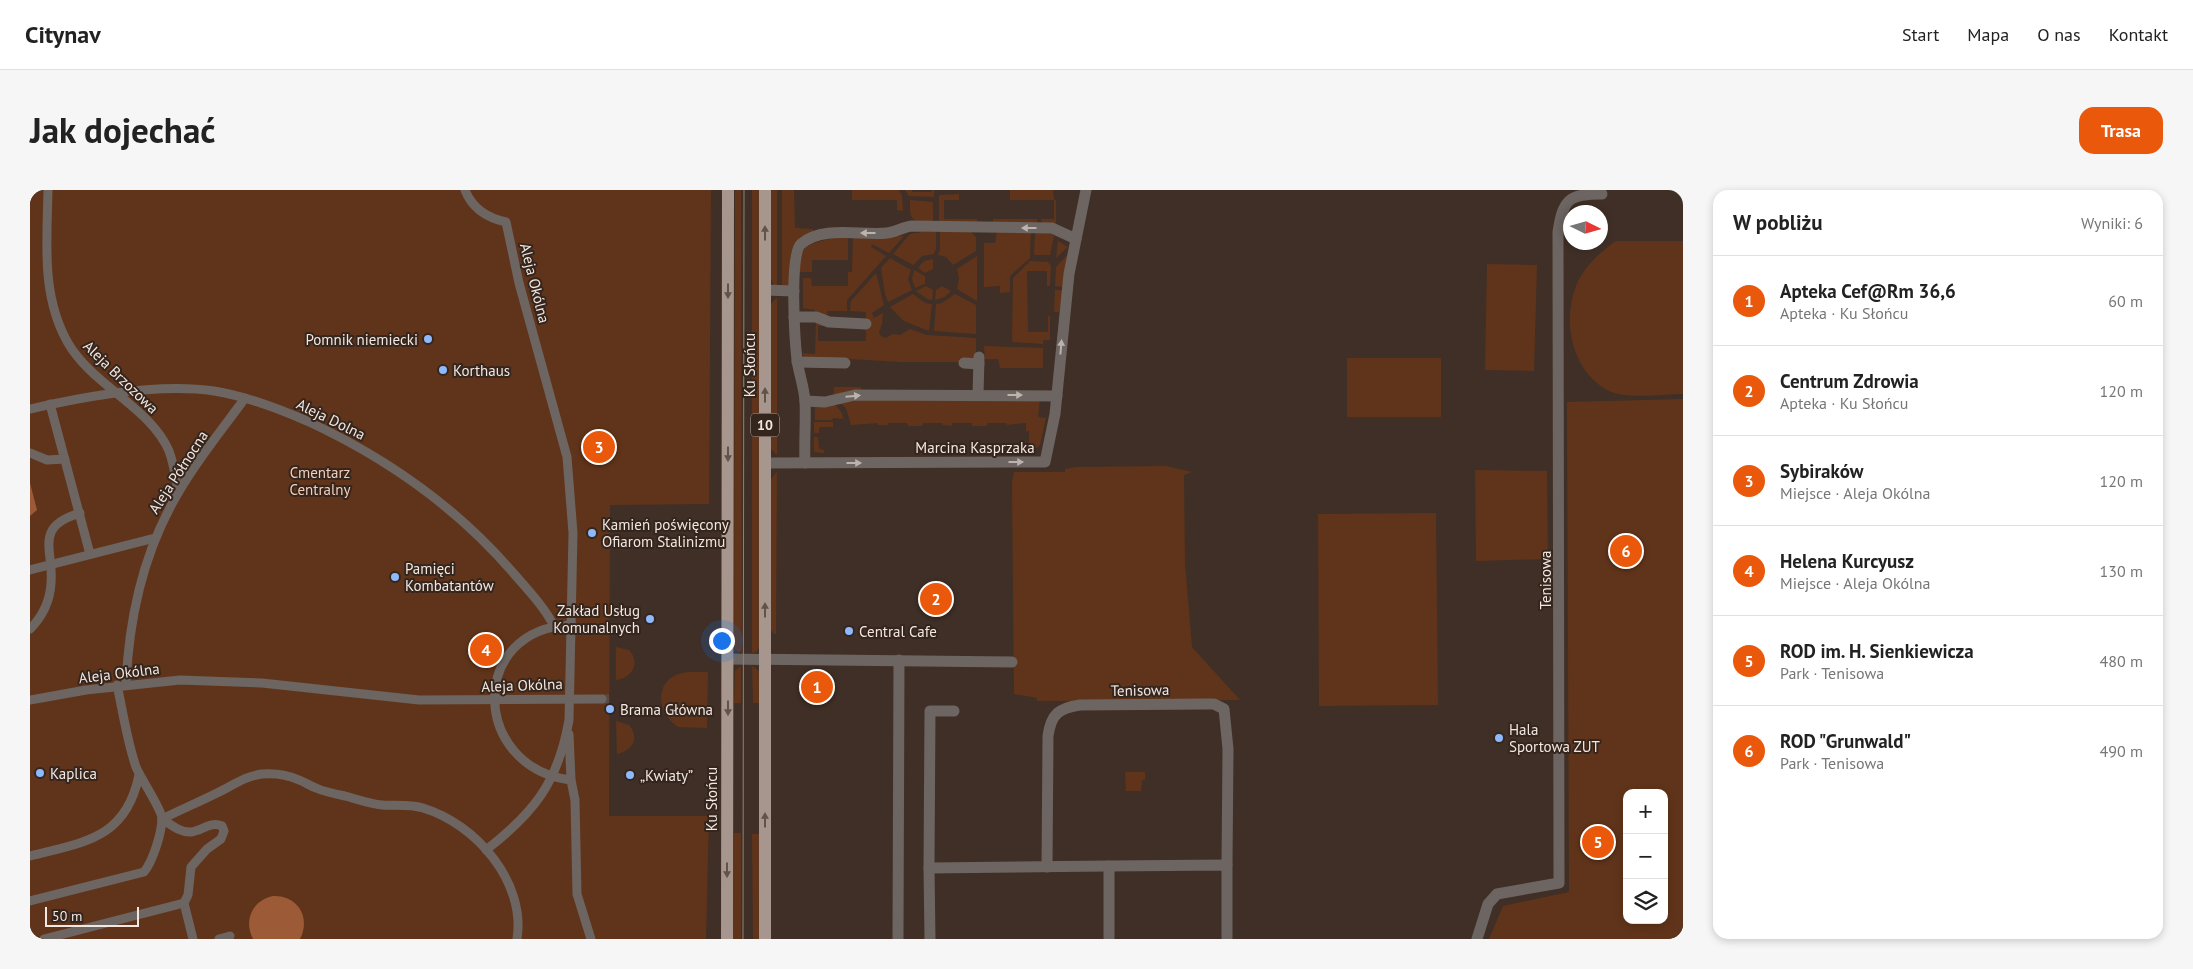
<!DOCTYPE html>
<html lang="pl">
<meta charset="utf-8">
<style>
body{margin:0;font-family:"PT Sans",sans-serif;background:#f6f6f6;color:#222}
.controls{position:absolute;right:15px;bottom:15px;display:grid;overflow:hidden;border-radius:10px;box-shadow:0 2px 8px #0003}
.controls button{width:45px;height:45px;display:grid;place-items:center;padding:0;border:0;border-bottom:1px solid #e0e0e0;background:#fff;color:#222;font:25px sans-serif}
.compass{position:absolute;left:1533px;top:15px;width:45px;height:45px;border-radius:50%;background:#fff;box-shadow:0 2px 8px #0003;rotate:95deg}
.scale{position:absolute;left:15px;bottom:12px;width:94px;box-sizing:border-box;padding-left:5px;border:2px solid #f2e7e1;border-top:0;font-size:14px;line-height:18px;white-space:nowrap;color:#f2e7e1;-webkit-text-stroke:4px #34251d;paint-order:stroke}
.you{position:absolute;left:691px;top:450px;width:18px;height:18px;margin:-12px;border:4px solid #fff;border-radius:50%;background:#1a73e8;box-shadow:0 0 0 8px #1a73e833}
.badge{display:grid;place-items:center;width:32px;height:32px;border-radius:50%;background:#ea580c;color:#fff;font-size:16px;font-weight:700}
.pin{position:absolute;translate:-50% -50%;border:2px solid #fff;box-shadow:0 1px 5px #0006}
.list{margin:0;padding:0;list-style:none}
h2{display:flex;justify-content:space-between;align-items:center;height:65px;margin:0;padding:0 20px;font-size:21px}
h2 small{font-size:16px;font-weight:400;color:#767676}
.list li{display:grid;grid-template-columns:32px 1fr auto;gap:15px;align-items:center;box-sizing:border-box;height:90px;padding:0 20px;border-top:1px solid #e0e0e0}
.list b{display:block;font-size:19px;white-space:nowrap}
.list p{margin:0;font-size:16px;white-space:nowrap;color:#767676}
.list em{font-size:16px;font-style:normal;color:#767676}
.icon{flex:none;width:28px;height:28px;fill:none;stroke:currentColor;stroke-width:2;stroke-linecap:round;stroke-linejoin:round}
.map{position:relative;flex:none;width:1653px;height:749px;overflow:hidden;border-radius:15px}
header{display:flex;align-items:center;gap:30px;box-sizing:border-box;height:70px;padding:0 25px;background:#fff;border-bottom:1px solid #e0e0e0}
header strong{font-size:24px}
nav{display:flex;gap:28px;margin-inline-start:auto;font-size:18px}
.intro{display:flex;align-items:center;justify-content:space-between;box-sizing:border-box;height:120px;padding:0 30px}
h1{margin:0;font-size:35px}
.button{padding:12px 22px;border-radius:15px;background:#ea580c;color:#fff;font-size:18px;font-weight:700}
main{display:flex;gap:30px;padding:0 30px}
aside{flex:1;background:#fff;border-radius:15px;box-shadow:0 2px 8px #0003}
.map>svg:first-child{display:block}
</style>
<header>
<strong>Citynav</strong>
<nav><a>Start</a><a>Mapa</a><a>O nas</a><a>Kontakt</a></nav>
</header>
<div class="intro"><h1>Jak dojechać</h1><a class="button">Trasa</a></div>
<main>
<div class="map">
<svg width="1653" height="749" viewBox="0 0 1653 749">
<rect width="100%" height="100%" fill="#3f2f26"/>
<g fill="#60341a" fill-rule="evenodd">
<polygon points="0,0 681,0 679,314 580,315 579,626 679,626 676,749 0,749"/>
<polygon points="705,0 711,0 712,463 705,460 704,455"/>
<polygon points="722,0 730,0 729,456 727,462 722,463"/>
<polygon points="741,0 747,0 747,97 744,95 741,89"/>
<polygon points="752,0 764,0 765,38 783,39 783,44 773,47 759,95 752,97"/>
<polygon points="822,0 869,0 872,6 873,21 867,20 867,10 822,10"/>
<polygon points="875,0 882,0 882,2 901,2 902,0 904,0 904,7 879,6"/>
<polygon points="945,0 1023,0 1024,10 1026,10 1026,33 1022,35 1012,35 1011,29 1024,29 1024,10 980,10 980,0"/>
<polygon points="929,4 929,10 914,10 914,29 947,29 947,35 909,35 909,5"/>
<path d="M880 10 903 12V34C883 31 879 32 880 10Z"/>
<polygon points="963,29 1007,29 1007,33 963,35"/>
<polygon points="910,41 940,41 946,47 946,61 923,75 916,67 908,65 910,60"/>
<polygon points="967,41 1001,41 1000,68 980,86 980,102 970,103 970,96 954,97 954,53 965,53"/>
<polygon points="893,42 906,42 906,59 904,64 892,66 883,75 863,64 880,44"/>
<polygon points="1005,42 1020,43 1024,46 1020,65 1004,65"/>
<polygon points="874,46 859,63 842,54 841,57 856,66 817,110 817,121 797,121 797,128 785,123 785,120 773,118 773,88 781,88 782,96 818,96 818,82 822,82 823,48"/>
<path d="M803 48H818V70H782V82H769C770 53 777 55 803 48Z"/>
<polygon points="1028,51 1038,57 1026,68"/>
<path d="M1586 51H1653V204C1634 204 1594 210 1577 200 1542 180 1532 133 1546 96 1553 78 1570 62 1586 51Z"/>
<polygon points="1039,63 1034,97 1025,96 1026,77"/>
<polygon points="947,66 947,111 927,99 929,89 927,79"/>
<polygon points="860,68 881,80 878,89 882,100 858,112 855,104 851,78"/>
<polygon points="903,69 903,79 895,83 888,78 894,71"/>
<polygon points="1000,71 1018,72 1021,76 1020,96 1017,96 1017,81 997,81 998,142 1018,142 1018,126 1020,126 1020,150 1013,150 1013,154 982,152 983,88"/>
<polygon points="1457,74 1507,75 1504,181 1455,180"/>
<polygon points="884,80 895,86 895,94 885,98 882,89"/>
<polygon points="846,83 854,115 842,123 844,128 853,123 852,134 849,142 851,146 856,148 863,144 870,145 880,139 897,145 946,148 946,170 944,172 872,172 819,169 776,171 772,163 785,164 786,130 797,136 788,136 788,151 836,151 836,122 820,121 821,111"/>
<polygon points="896,96 903,100 902,110 897,109 886,101"/>
<polygon points="912,96 921,101 915,107 905,110 906,100"/>
<polygon points="1025,100 1034,100 1029,122 1024,122"/>
<polygon points="883,104 895,113 902,114 899,141 874,131 860,117"/>
<polygon points="925,104 946,115 946,144 904,141 906,114 912,113"/>
<polygon points="747,107 747,265 740,258 741,114"/>
<polygon points="954,156 1013,158 1013,178 970,178 968,169 955,169"/>
<rect x="1317" y="168" width="94" height="59"/>
<polygon points="804,197 831,197 831,202 803,207"/>
<polygon points="1010,209 1008,227 1016,228 1010,255 1002,262 999,261 999,241 996,241 996,233 977,235 976,233 957,233 957,236 942,236 942,233 922,233 922,236 913,235 912,233 893,233 892,236 878,236 877,233 858,233 858,235 848,235 848,233 821,235 816,218 810,213 815,210"/>
<path d="M1653 209V749H1459L1473 716 1539 702 1537 212ZM1597 603H1634V730H1597Z"/>
<polygon points="804,213 812,223 814,232 813,229 804,228 801,230 785,230 785,214"/>
<polygon points="784,232 803,232 803,237 789,237 789,243 784,243"/>
<polygon points="784,247 788,247 789,259 794,260 794,263 784,262"/>
<polygon points="1136,276 1162,282 1154,285 1155,373 1162,457 1210,510 1007,511 1007,508 984,504 982,292 984,282 1035,282 1035,279 1045,277"/>
<polygon points="1445,280 1517,281 1518,369 1446,371"/>
<polygon points="747,281 746,444 744,444 741,440 740,291"/>
<polygon points="1406,323 1408,515 1289,516 1288,324"/>
<path d="M586 457 599 460C611 473 602 488 586 490Z"/>
<polygon points="711,476 711,513 704,513 705,481"/>
<polygon points="722,476 729,481 729,513 723,513"/>
<path d="M658 482H678L677 538 648 537C623 520 625 485 658 482Z"/>
<path d="M586 531 599 535C610 548 603 560 587 564Z"/>
<polygon points="1095,582 1115,582 1115,590 1112,590 1111,601 1096,601"/>
<polygon points="704,643 711,643 711,749 703,749"/>
<polygon points="722,644 729,644 729,749 723,749"/>
</g>
<g fill="#9c5b36">
<polygon points="0,293 7,320 0,326"/>
<path d="M243 706C268 705 281 728 270 749H223C213 730 223 710 243 706Z"/>
</g>
<g fill="none" stroke-linecap="round" stroke-linejoin="round">
<polyline stroke="#5a4b42" stroke-width="9" stroke-dasharray="9 4.5" stroke-linecap="butt" points="572,509 579,509"/>
<g stroke="#6d6561" stroke-width="9">
<path d="M18 0C17 52 11 106 38 153 62 195 121 218 139 261 144 274 146 289 148 302"/>
<path d="M435 0C442 18 458 28 476 32L489 93 537 267 543 343 539 530C528 592 505 622 456 660"/>
<polyline points="20,214 60,364"/>
<path d="M0 219C52 207 130 193 184 201 216 206 247 218 277 231 357 268 428 318 485 385 499 401 514 417 524 436"/>
<polyline points="0,263 17,270 35,269"/>
<polyline points="0,380 125,348"/>
<path d="M0 439C12 427 20 411 21 393 24 360 3 337 50 323"/>
<path d="M96 494C99 427 113 363 147 305 166 271 192 240 215 208"/>
<polyline points="0,510 56,500 150,490 232,493 389,510 572,509"/>
<polyline points="539,544 541,590 545,610 547,704 561,749"/>
<path d="M541 590C441 578 437 438 542 435"/>
<path d="M132 629C150 620 169 612 187 603 202 596 215 586 232 584 244 583 258 585 269 590 275 592 280 596 286 598 295 602 305 604 315 606 327 609 339 614 352 615 366 616 379 614 393 618 446 634 496 692 487 749"/>
<path d="M132 629C140 634 150 643 161 642 172 641 180 631 192 636L194 641 191 649 177 659 161 677 158 705 154 713 163 749"/>
<path d="M0 666C54 652 96 649 109 585"/>
<path d="M0 711 114 682C123 671 132 642 132 628 131 618 112 591 106 577 97 551 93 522 87 495"/>
<polyline points="14,749 154,713"/>
<polyline points="189,749 200,746"/>
</g>
<g stroke="#6d6561" stroke-width="11">
<polyline points="735,100 764,101"/>
<polyline points="764,127 786,127 799,132 836,134"/>
<polyline points="767,172 815,173"/>
<polyline points="934,173 949,174"/>
<polyline points="948,205 949,167"/>
<polyline points="775,211 795,212 825,205 1027,206"/>
<polyline points="735,273 1015,272 1025,224 1039,84 1056,0"/>
<path d="M775 273C774 252 776 232 775 211 774 197 769 184 767 170 765 152 759 64 771 54 793 35 831 46 857 43 866 42 873 37 882 36L1022 38 1046 49"/>
<polyline points="698,469 982,472"/>
<path d="M1017 677 1018 546C1021 524 1029 518 1050 515L1176 514H1184L1194 519 1198 559 1197 675"/>
<polyline points="899,678 900,521 924,521"/>
<polyline points="868,749 869,470"/>
<polyline points="900,749 899,678 1079,676"/>
<polyline points="1079,749 1079,676 1197,675 1197,749"/>
<path d="M1447 749 1458 714 1467 704 1529 693 1528 42C1533 9 1539 4 1572 4"/>
</g>
<g stroke="#a6968d" stroke-width="12">
<polyline points="697,749 698,0"/>
<polyline points="735,749 735,0"/>
</g>
<polyline stroke="#91837b" stroke-width="1" points="713,749 714,0"/>
<polyline stroke="#91837b" stroke-width="4" stroke-dasharray="6 6" stroke-linecap="butt" points="559,252 572,258"/>
</g>
<defs><path id="oneway-solid" d="M-6-.8H1V-3.2L6.5 0L1 3.2V.8H-6Z" transform="scale(1.25)"/></defs>
<g fill="#bdb3ae">
<use href="#oneway-solid" transform="translate(999 38) rotate(-180)"/>
<use href="#oneway-solid" transform="translate(838 43) rotate(-180)"/>
<use href="#oneway-solid" transform="translate(1031 157) rotate(-85)"/>
<use href="#oneway-solid" transform="translate(985 205)"/>
<use href="#oneway-solid" transform="translate(823 206) rotate(-5)"/>
<use href="#oneway-solid" transform="translate(986 272)"/>
<use href="#oneway-solid" transform="translate(824 273)"/>
</g>
<g fill="#62524a">
<use href="#oneway-solid" transform="translate(735 43) rotate(-90)"/>
<use href="#oneway-solid" transform="translate(698 101) rotate(90)"/>
<use href="#oneway-solid" transform="translate(735 205) rotate(-90)"/>
<use href="#oneway-solid" transform="translate(698 264) rotate(90)"/>
<use href="#oneway-solid" transform="translate(735 420) rotate(-90)"/>
<use href="#oneway-solid" transform="translate(698 518) rotate(90)"/>
<use href="#oneway-solid" transform="translate(735 630) rotate(-90)"/>
<use href="#oneway-solid" transform="translate(697 680) rotate(90)"/>
</g>
<g fill="#8eb9fd" stroke="#34251d" stroke-width="2">
<circle cx="398" cy="149" r="5"/>
<circle cx="413" cy="180" r="5"/>
<circle cx="562" cy="343" r="5"/>
<circle cx="365" cy="387" r="5"/>
<circle cx="620" cy="429" r="5"/>
<circle cx="819" cy="441" r="5"/>
<circle cx="580" cy="519" r="5"/>
<circle cx="1469" cy="548" r="5"/>
<circle cx="10" cy="583" r="5"/>
<circle cx="600" cy="585" r="5"/>
</g>
<g text-anchor="middle" dominant-baseline="central" stroke-width="4" stroke-linejoin="round" paint-order="stroke">
<rect fill="#34251d" stroke="#b9ada6" stroke-width="1" x="721" y="223.5" width="28" height="23" rx="4"/>
<g font-size="14" font-weight="bold" fill="#f2e7e1">
<text x="735" y="235">10</text>
</g>
<g font-size="15" fill="#f2e7e1" stroke="#34251d">
<text transform="translate(505 93) rotate(76)">Aleja Okólna</text>
<text transform="translate(719 175) rotate(-90)">Ku Słońcu</text>
<text transform="translate(91 187) rotate(44)">Aleja Brzozowa</text>
<text transform="translate(301 229) rotate(26)">Aleja Dolna</text>
<text x="945" y="257">Marcina Kasprzaka</text>
<text transform="translate(148 282) rotate(-57)">Aleja Północna</text>
<text transform="translate(1515 390) rotate(-90)">Tenisowa</text>
<text transform="translate(89 483) rotate(-7)">Aleja Okólna</text>
<text transform="translate(492 495) rotate(-2)">Aleja Okólna</text>
<text transform="translate(1110 500) rotate(-1)">Tenisowa</text>
<text transform="translate(681 609) rotate(-90)">Ku Słońcu</text>
</g>
<g font-size="15" fill="#f2e7e1" stroke="#34251d" text-anchor="start">
<text x="388" y="149" text-anchor="end">Pomnik niemiecki</text>
<text x="423" y="180">Korthaus</text>
<text x="572" y="334">Kamień poświęcony<tspan x="572" dy="17">Ofiarom Stalinizmu</tspan></text>
<text x="375" y="378">Pamięci<tspan x="375" dy="17">Kombatantów</tspan></text>
<text x="610" y="420" text-anchor="end">Zakład Usług<tspan x="610" dy="17">Komunalnych</tspan></text>
<text x="829" y="441">Central Cafe</text>
<text x="590" y="519">Brama Główna</text>
<text x="1479" y="539">Hala<tspan x="1479" dy="17">Sportowa ZUT</tspan></text>
<text x="20" y="583">Kaplica</text>
<text x="610" y="585">„Kwiaty”</text>
</g>
<g font-size="15" fill="#f5ceba" stroke="#34251d">
<text x="290" y="282">Cmentarz<tspan x="290" dy="17">Centralny</tspan></text>
</g>
</g>
</svg>
<div class="controls">
<button>+</button>
<button>−</button>
<button><svg class="icon" aria-label="layers" viewBox="0 0 24 24"><path d="M12 4l9 5-9 5-9-5zM3 14l9 5 9-5"/></svg></button>
</div>
<svg class="compass" viewBox="-18 -18 36 36"><path d="M0-13l5 13h-10z" fill="#e53935"/><path d="M0 13l5-13h-10z" fill="#767676"/></svg>
<div class="scale">50 m</div>
<div class="you"></div>
<div class="pin badge" style="left:787px;top:497px">1</div>
<div class="pin badge" style="left:906px;top:409px">2</div>
<div class="pin badge" style="left:569px;top:257px">3</div>
<div class="pin badge" style="left:456px;top:460px">4</div>
<div class="pin badge" style="left:1568px;top:652px">5</div>
<div class="pin badge" style="left:1596px;top:361px">6</div>
</div>
<aside>
<h2>W pobliżu<small>Wyniki: 6</small></h2>
<ul class="list">
<li><span class="badge">1</span><div><b>Apteka Cef@Rm 36,6</b><p>Apteka · Ku Słońcu</p></div><em>60 m</em></li>
<li><span class="badge">2</span><div><b>Centrum Zdrowia</b><p>Apteka · Ku Słońcu</p></div><em>120 m</em></li>
<li><span class="badge">3</span><div><b>Sybiraków</b><p>Miejsce · Aleja Okólna</p></div><em>120 m</em></li>
<li><span class="badge">4</span><div><b>Helena Kurcyusz</b><p>Miejsce · Aleja Okólna</p></div><em>130 m</em></li>
<li><span class="badge">5</span><div><b>ROD im. H. Sienkiewicza</b><p>Park · Tenisowa</p></div><em>480 m</em></li>
<li><span class="badge">6</span><div><b>ROD &quot;Grunwald&quot;</b><p>Park · Tenisowa</p></div><em>490 m</em></li>
</ul>
</aside>
</main>
